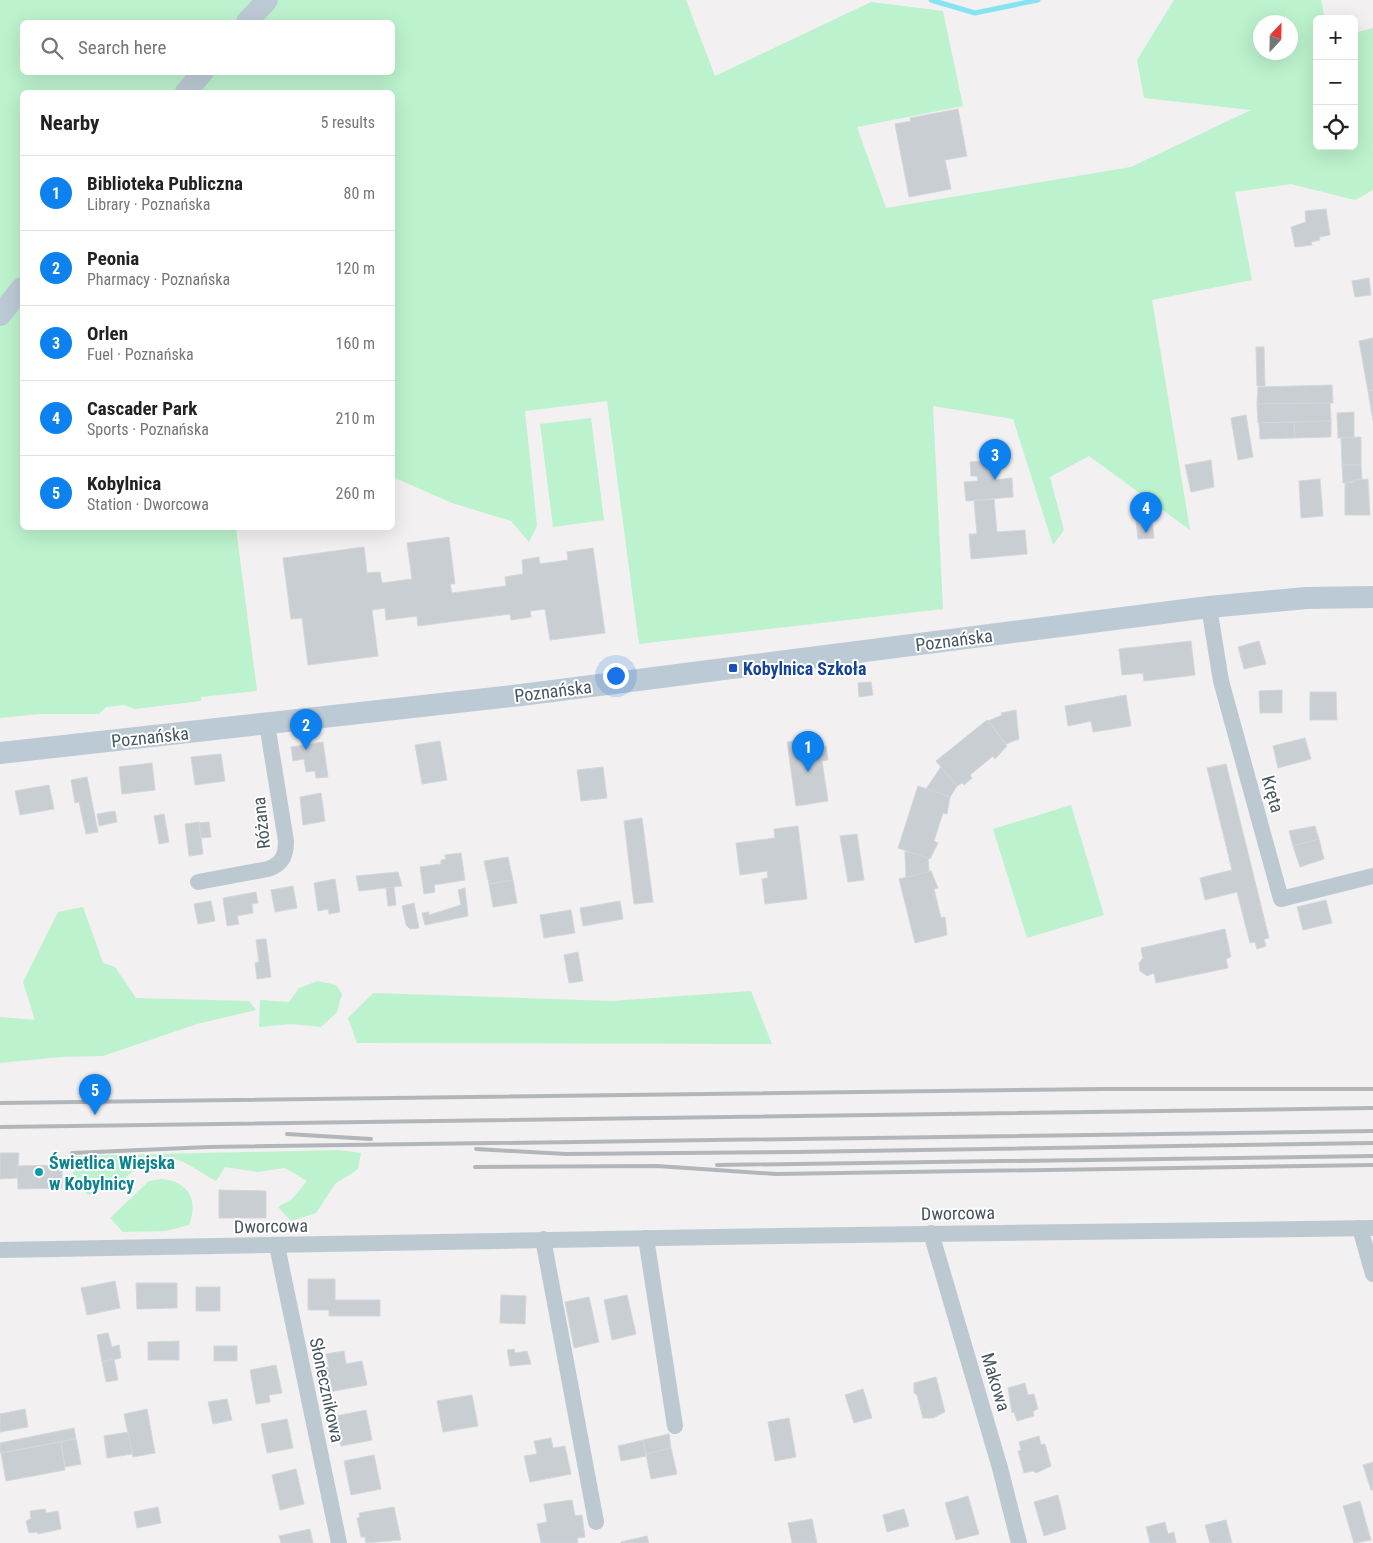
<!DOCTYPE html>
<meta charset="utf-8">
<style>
body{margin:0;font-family:"Roboto Condensed",sans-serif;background:#f2f2f2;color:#222}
.controls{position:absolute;right:15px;top:15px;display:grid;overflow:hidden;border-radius:8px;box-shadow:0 5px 20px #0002}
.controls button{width:45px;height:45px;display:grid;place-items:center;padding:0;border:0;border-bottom:1px solid #e0e0e0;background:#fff;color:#222;font:25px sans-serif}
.compass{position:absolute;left:1253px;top:15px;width:45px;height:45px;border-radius:50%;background:#fff;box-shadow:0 5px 20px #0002;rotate:22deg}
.you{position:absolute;left:615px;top:675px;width:18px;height:18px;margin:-12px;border:4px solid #fff;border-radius:50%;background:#1a73e8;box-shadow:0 0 0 8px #1a73e833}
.badge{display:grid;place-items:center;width:32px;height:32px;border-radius:50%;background:#0d82ef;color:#fff;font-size:16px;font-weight:700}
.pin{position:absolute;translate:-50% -41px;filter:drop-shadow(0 1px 2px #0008)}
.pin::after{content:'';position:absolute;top:26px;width:18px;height:15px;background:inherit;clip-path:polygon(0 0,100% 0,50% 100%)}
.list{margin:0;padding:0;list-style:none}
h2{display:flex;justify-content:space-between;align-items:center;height:65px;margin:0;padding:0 20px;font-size:21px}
h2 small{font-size:16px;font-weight:400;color:#767676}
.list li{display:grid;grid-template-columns:32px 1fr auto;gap:15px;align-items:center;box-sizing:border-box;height:75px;padding:0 20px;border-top:1px solid #e0e0e0}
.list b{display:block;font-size:19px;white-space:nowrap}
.list p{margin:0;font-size:16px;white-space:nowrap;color:#767676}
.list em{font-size:16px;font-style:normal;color:#767676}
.icon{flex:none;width:28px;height:28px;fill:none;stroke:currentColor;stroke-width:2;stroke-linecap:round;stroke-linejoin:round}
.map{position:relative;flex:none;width:1373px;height:1543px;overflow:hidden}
.search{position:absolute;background:#fff;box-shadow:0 5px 20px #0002;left:20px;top:20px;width:375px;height:55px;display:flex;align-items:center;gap:12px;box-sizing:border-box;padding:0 18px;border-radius:8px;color:#767676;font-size:19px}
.panel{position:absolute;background:#fff;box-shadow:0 5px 20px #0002;left:20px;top:90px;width:375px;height:440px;border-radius:8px}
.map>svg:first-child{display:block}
</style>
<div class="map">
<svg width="1373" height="1543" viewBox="0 0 1373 1543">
<rect width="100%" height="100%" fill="#f2f0f0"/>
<g fill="#bcf2cd" fill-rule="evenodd">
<path d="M0 0H686L715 76 871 2 943 11 963 106 857 127 886 208 1131 167 1251 110 1144 98 1137 60 1174 0H1321L1325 19H1317V146H1354V33L1373 28V190L1355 200 1291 184 1235 192 1252 280 1152 300 1190 530 1089 456 1050 477 1064 530 1053 545 1013 419 933 406 943 609 639 644 607 401 525 411 537 526 529 542 511 521 452 503 393 477 392 92H22V528H236L257 691 201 697V701L135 709 124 705 106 707 99 714H40L0 718ZM22 22H392V72H22ZM1260 22H1290V52H1260Z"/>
<polygon points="591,418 604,520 553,527 540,424"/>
<polygon points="1071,805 1104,915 1027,938 993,829"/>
<polygon points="83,907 103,963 115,967 136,998 249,1001 256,1010 197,1024 103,1056 60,1057 0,1063 0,1017 35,1020 23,982 58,912"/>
<polygon points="318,981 336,985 342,994 337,1012 321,1027 291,1024 259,1027 260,1000 289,1002 299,988"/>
<polygon points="751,991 772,1044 357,1043 348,1018 373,993 612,1001"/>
<path d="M338 1150 361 1153 358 1169 335 1184 316 1213 291 1221 278 1207 292 1199 307 1181 285 1168 257 1172 225 1167 216 1181C200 1173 188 1161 170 1158L160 1169 140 1165 113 1188 88 1195 73 1174V1156Z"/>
<path d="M161 1179C188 1181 199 1200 189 1225L166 1231 123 1232 110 1218 149 1181Z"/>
</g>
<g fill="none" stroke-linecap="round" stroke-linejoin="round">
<polyline stroke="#86e4f2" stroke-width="5" points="931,0 975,13 1038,0"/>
</g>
<g fill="#c9ced3" stroke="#d3d7dc">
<polygon points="958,109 967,156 945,160 951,189 909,197 895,124 911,121 910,118"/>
<polygon points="1326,209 1330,235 1319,237 1320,240 1311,242 1312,245 1295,247 1291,227 1306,222 1305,211"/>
<polygon points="1369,278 1371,295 1355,297 1352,281"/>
<polygon points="1373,338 1373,390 1368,391 1359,341"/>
<polygon points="1256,347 1264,347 1265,386 1257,386"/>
<polygon points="1332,385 1333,403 1257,404 1258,387"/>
<polygon points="1373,390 1373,421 1368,391"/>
<polygon points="1330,403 1331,421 1258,423 1257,404"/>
<polygon points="1354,412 1354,437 1338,438 1337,413"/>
<polygon points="1246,415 1253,457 1238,460 1231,418"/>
<polygon points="1331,421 1331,437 1295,438 1294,422"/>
<polygon points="1294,422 1295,438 1260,439 1259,423"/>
<polygon points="1361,437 1361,465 1342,465 1341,438"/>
<polygon points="999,459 1000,474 994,474 995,480 1012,478 1013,497 966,501 964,482 978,481 977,476 971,476 970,462"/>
<polygon points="1211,460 1214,487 1191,492 1185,465"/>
<polygon points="1342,465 1361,465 1362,480 1343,483"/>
<polygon points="1320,479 1323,516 1301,518 1299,481"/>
<polygon points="1368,479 1370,515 1345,515 1345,483 1354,482 1354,480"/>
<polygon points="994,499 997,532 1025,530 1027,554 971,559 969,534 977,534 974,501"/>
<polygon points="1152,520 1154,538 1138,539 1136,521"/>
<polygon points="449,537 455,584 450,584 452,593 506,586 505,577 523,574 522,560 539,557 540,564 568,560 567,552 593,548 605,633 550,640 545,609 530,611 531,617 511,620 510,614 418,626 417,616 386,620 385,608 372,610 378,656 308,665 302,618 291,619 283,558 364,547 367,573 380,572 382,583 412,579 407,543"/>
<polygon points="1191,641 1195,675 1144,681 1143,673 1122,675 1119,649"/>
<polygon points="1259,641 1266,664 1244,669 1238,647"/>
<polygon points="871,682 873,695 859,697 858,683"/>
<polygon points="1282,690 1282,713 1260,713 1259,691"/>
<polygon points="1310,692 1336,692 1337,720 1310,720"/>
<polygon points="1126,695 1131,726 1093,732 1091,721 1068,726 1065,706"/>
<polygon points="1016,710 1019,739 1006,744 988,721 1002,715 1001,713"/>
<polygon points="987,720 1007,746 995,759 993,756 970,775 972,778 964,785 962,783 957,786 936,761"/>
<polygon points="819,737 820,747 826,746 828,760 822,761 828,801 796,806 787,742"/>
<polygon points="1305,738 1311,759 1278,768 1273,746"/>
<polygon points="440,741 447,780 422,784 415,745"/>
<polygon points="323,742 328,777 316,778 315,771 306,772 304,759 293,761 291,747"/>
<polygon points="221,754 225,781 195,785 191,757"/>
<polygon points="152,763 155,790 122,794 119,767"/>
<polygon points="1226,764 1269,938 1264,939 1266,946 1257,949 1255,942 1250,943 1237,892 1205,900 1200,878 1232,870 1207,768"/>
<polygon points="603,767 607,798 581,801 577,770"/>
<polygon points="941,767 957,786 950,797 926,789"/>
<polygon points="87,777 98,832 86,834 79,802 75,803 71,780"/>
<polygon points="49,785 54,809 20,815 15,791"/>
<polygon points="918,786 950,797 947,814 943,813 934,841 938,843 930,859 898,848"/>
<polygon points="321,793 325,821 303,825 300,797"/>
<polygon points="115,811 117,822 99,826 97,814"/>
<polygon points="164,814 169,842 159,844 154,816"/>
<polygon points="642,818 653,902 634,904 624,821"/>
<polygon points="199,822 203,854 189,856 185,824"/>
<polygon points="209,822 211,837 201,838 199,823"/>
<polygon points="798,826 807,899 765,904 762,879 768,878 767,871 740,875 736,843 775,838 774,829"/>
<polygon points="1315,826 1319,839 1293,846 1289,831"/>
<polygon points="857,834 864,880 848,882 840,836"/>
<polygon points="1319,839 1324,859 1300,867 1293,846"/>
<polygon points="905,851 928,858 929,872 906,878"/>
<polygon points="461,853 465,880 434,885 435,892 424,894 420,867 441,864 441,860 446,859 445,855"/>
<polygon points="508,857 513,880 489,884 484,861"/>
<polygon points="931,871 938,888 934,889 941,918 945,917 947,935 915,943 899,879"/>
<polygon points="398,872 402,886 359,891 356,876"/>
<polygon points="335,879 340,912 329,914 328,909 318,911 314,883"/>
<polygon points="513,880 517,903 493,907 489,884"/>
<polygon points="293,886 297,908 275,912 271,890"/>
<polygon points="394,887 396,905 388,906 386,888"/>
<polygon points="465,888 468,916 425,925 422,913 429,912 429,915 461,905 458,890"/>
<polygon points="256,892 258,903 252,904 253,913 237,916 239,924 227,926 223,898"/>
<polygon points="1326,900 1332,923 1303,930 1297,907"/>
<polygon points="211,901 215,921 198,924 194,904"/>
<polygon points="620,901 623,919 583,926 580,908"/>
<polygon points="414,903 419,928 410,929 406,925 402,906"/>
<polygon points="571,910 575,933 544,938 540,915"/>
<polygon points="1225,929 1231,957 1226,959 1228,968 1156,983 1154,973 1147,976 1140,971 1139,963 1143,958 1141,948"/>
<polygon points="263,939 266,939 271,977 257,979 255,963 259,962 256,940"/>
<polygon points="578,952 583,981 569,983 564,955"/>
<polygon points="0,1153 19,1153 17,1178 0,1179"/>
<polygon points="62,1165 62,1188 18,1189 17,1166"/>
<polygon points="219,1190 266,1191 266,1218 219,1218"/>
<polygon points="308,1279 335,1279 335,1300 380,1300 380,1316 329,1316 329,1310 308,1310"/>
<polygon points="115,1281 120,1308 87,1315 81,1288"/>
<polygon points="136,1283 177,1283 177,1308 137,1309"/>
<rect x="196" y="1287" width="24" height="24"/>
<polygon points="501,1295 526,1296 525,1324 500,1323"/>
<polygon points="627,1295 636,1334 612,1340 604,1300"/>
<polygon points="589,1297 599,1342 574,1348 565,1302"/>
<polygon points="108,1333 112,1347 119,1345 121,1358 102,1362 97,1335"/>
<polygon points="179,1341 179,1360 148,1360 148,1342"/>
<rect x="214" y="1346" width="23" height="15"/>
<polygon points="514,1349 515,1353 527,1351 531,1364 510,1366 507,1350"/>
<polygon points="344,1351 346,1364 362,1361 367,1385 329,1392 324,1368 329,1367 326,1354"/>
<polygon points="114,1359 118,1380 106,1382 102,1362"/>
<polygon points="276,1365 282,1393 269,1395 270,1402 256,1404 250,1370"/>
<polygon points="936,1377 945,1412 933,1418 923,1418 917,1395 914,1393 914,1383"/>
<polygon points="1025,1383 1028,1395 1034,1394 1038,1409 1033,1411 1034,1416 1017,1421 1014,1412 1012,1413 1008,1388"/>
<polygon points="863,1389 872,1418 854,1423 845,1395"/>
<polygon points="472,1395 478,1426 443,1432 437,1401"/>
<polygon points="227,1399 232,1420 213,1424 208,1402"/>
<polygon points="25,1409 28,1427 0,1432 0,1414"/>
<polygon points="147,1409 155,1453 133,1457 124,1414"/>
<polygon points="366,1410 372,1440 341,1446 336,1416"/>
<polygon points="789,1418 796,1457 775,1461 768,1422"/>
<polygon points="287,1419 293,1448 267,1453 261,1424"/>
<polygon points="74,1428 76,1439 0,1453 0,1443"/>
<polygon points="128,1432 132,1454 107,1458 104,1436"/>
<polygon points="669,1434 671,1448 646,1454 643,1440"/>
<polygon points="1039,1436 1041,1445 1045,1444 1051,1466 1036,1473 1033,1471 1024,1473 1018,1451 1021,1450 1019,1442"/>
<polygon points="551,1438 553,1448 565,1446 571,1474 530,1482 524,1456 537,1454 534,1441"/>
<polygon points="76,1439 81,1464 65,1467 61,1442"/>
<polygon points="643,1440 646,1456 621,1461 618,1446"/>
<polygon points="61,1442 65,1470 6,1481 1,1453"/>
<polygon points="671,1448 677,1474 651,1479 646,1454"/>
<polygon points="374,1455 381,1489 351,1495 344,1461"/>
<polygon points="1373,1462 1373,1490 1371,1490 1363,1465"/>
<polygon points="296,1469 304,1504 280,1510 272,1475"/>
<polygon points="1058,1495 1066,1529 1044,1536 1034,1502"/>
<polygon points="968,1496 979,1534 956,1540 945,1503"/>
<polygon points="572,1500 575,1516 582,1515 585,1537 577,1538 578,1543 541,1543 537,1524 547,1522 544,1504"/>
<polygon points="1360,1501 1371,1540 1354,1543 1343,1506"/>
<polygon points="158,1507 161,1523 137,1528 134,1512"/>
<polygon points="394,1507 401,1540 366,1543 365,1537 361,1537 357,1518 360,1517 359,1513"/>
<polygon points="45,1509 46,1513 58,1511 61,1529 38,1534 37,1532 29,1533 26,1521 31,1519 30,1511"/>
<polygon points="904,1509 909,1526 887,1532 883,1515"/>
<polygon points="812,1519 817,1543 792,1543 788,1523"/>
<polygon points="1226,1520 1232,1543 1210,1543 1205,1525"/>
<polygon points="1165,1522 1168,1534 1174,1532 1176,1543 1150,1543 1146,1527"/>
<polygon points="310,1529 313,1543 281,1543 279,1536"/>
<polygon points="647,1536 649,1543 621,1543 621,1542"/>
</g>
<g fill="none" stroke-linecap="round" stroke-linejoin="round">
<g stroke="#bdc9d0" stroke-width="16">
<polyline points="1209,607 1221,681 1281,899 1373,876"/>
<path d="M198 882 268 869C282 864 286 856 286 841L267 724"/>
<polyline points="1360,1228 1373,1274"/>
<polyline points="931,1233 1000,1468 1019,1543"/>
<polyline points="646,1238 675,1426"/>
<polyline points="543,1239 596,1522"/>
<polyline points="277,1246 339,1543"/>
<path d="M0 1250C458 1243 915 1231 1373 1228"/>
</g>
<g stroke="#bccad5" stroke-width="22">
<polyline points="247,22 267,0"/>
<polyline points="186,92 203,72"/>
<polyline points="0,315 22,288"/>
<polyline points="0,753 521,695 1209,607 1306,598 1373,597"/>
</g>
<g stroke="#b2b6bb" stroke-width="4">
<polyline points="0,1103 1103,1089 1373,1089"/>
<polyline points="0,1127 1373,1108"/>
<polyline points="287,1134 371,1139"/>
<polyline points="476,1149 566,1154 796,1152 1373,1143"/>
<polyline points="72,1153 208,1147 1373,1131"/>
<polyline points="717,1165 1373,1156"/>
<polyline points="475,1167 657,1166 776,1174 1373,1165"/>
</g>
</g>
<rect fill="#1a4fb4" stroke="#fff" stroke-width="2" x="728" y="663" width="10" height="10" rx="2.5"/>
<circle fill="#0f9aa8" stroke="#fff" stroke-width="2" cx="39" cy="1172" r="5"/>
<g text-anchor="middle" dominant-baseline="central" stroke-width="4" stroke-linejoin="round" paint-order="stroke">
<g font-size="18" fill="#46555f" stroke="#fff">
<text transform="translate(954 640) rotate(-7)">Poznańska</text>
<text transform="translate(553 691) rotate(-7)">Poznańska</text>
<text transform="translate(150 737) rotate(-6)">Poznańska</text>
<text transform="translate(1273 794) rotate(74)">Kręta</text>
<text transform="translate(261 823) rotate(-96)">Różana</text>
<text transform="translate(958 1213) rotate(-1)">Dworcowa</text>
<text transform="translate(271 1226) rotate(-1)">Dworcowa</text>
<text transform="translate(996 1382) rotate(73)">Makowa</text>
<text transform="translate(327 1390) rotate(78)">Słonecznikowa</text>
</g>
<g font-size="18" font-weight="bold" fill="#164399" stroke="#fff" text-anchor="start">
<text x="743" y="668">Kobylnica Szkoła</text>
</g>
<g font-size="18" font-weight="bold" fill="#0d838f" stroke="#fff" text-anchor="start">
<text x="49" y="1162">Świetlica Wiejska<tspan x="49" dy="21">w Kobylnicy</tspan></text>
</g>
</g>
</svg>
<div class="controls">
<button>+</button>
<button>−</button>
<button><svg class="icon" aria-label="locate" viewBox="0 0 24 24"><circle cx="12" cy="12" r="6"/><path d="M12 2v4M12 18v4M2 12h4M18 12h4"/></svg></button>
</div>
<svg class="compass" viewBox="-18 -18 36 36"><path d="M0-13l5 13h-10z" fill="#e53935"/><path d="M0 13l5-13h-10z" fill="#767676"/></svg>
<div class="you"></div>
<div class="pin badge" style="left:808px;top:772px">1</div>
<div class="pin badge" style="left:306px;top:750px">2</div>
<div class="pin badge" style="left:995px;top:480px">3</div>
<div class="pin badge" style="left:1146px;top:533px">4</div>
<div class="pin badge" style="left:95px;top:1115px">5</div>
<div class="search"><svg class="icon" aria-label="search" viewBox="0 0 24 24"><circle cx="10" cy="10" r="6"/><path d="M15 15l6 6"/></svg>Search here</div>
<section class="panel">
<h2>Nearby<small>5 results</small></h2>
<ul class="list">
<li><span class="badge">1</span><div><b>Biblioteka Publiczna</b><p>Library · Poznańska</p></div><em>80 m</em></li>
<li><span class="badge">2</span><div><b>Peonia</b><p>Pharmacy · Poznańska</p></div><em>120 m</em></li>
<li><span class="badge">3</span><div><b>Orlen</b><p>Fuel · Poznańska</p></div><em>160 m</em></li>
<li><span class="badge">4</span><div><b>Cascader Park</b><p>Sports · Poznańska</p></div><em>210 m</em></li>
<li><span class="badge">5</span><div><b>Kobylnica</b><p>Station · Dworcowa</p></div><em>260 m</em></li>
</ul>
</section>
</div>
